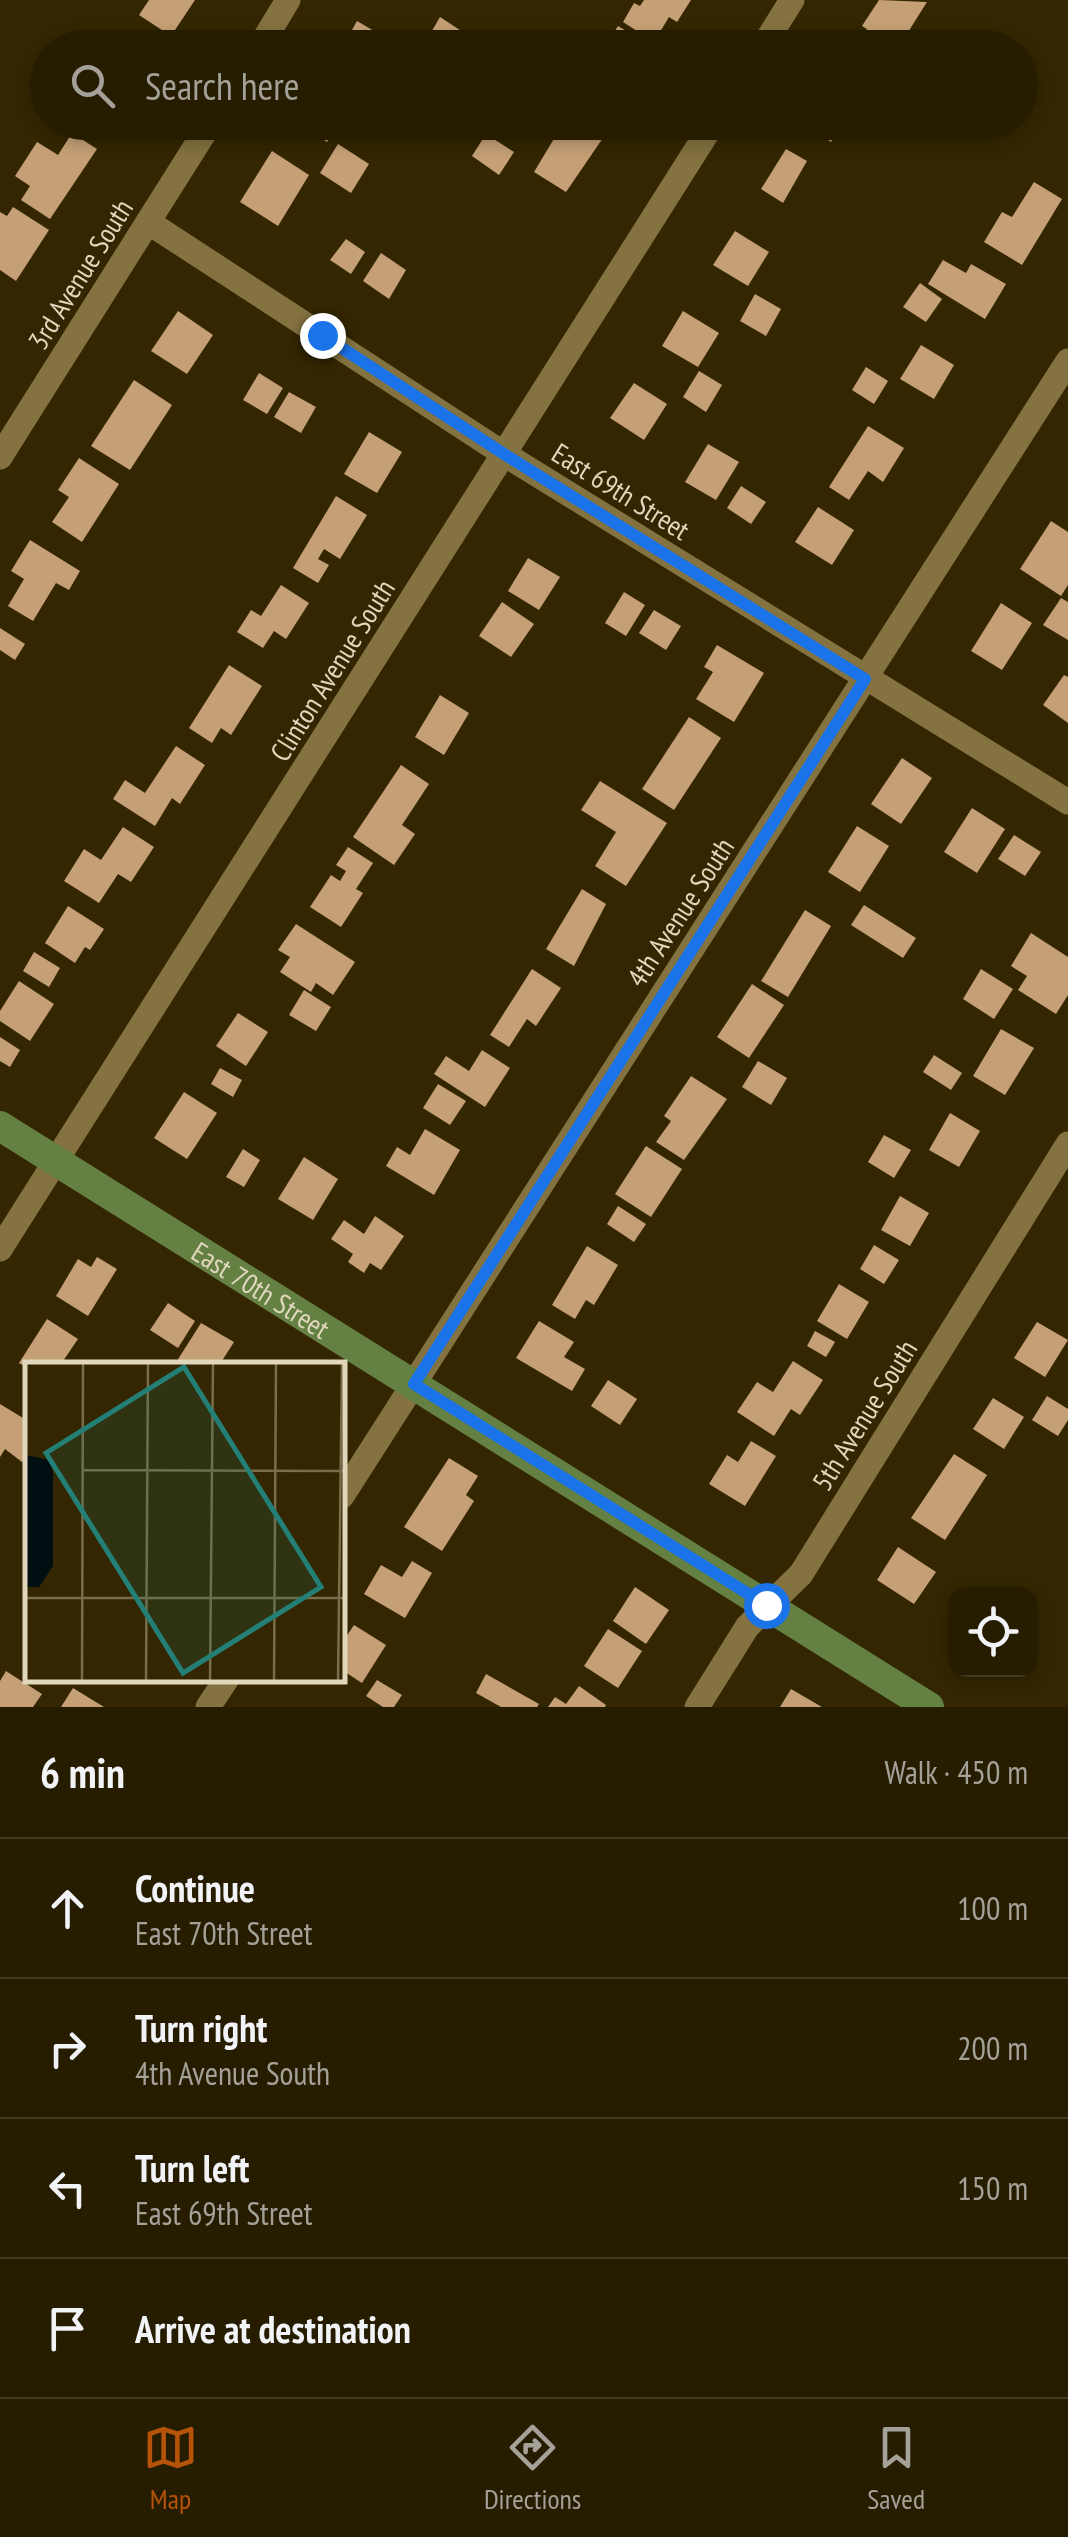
<!DOCTYPE html>
<meta charset="utf-8">
<style>
body{margin:0;font-family:"PT Sans Narrow",sans-serif;background:#32290f;color:#f1f3f6}
.controls{position:absolute;right:30px;bottom:30px;display:grid;overflow:hidden;border-radius:20px;box-shadow:0 5px 15px #0003}
.controls button{width:90px;height:90px;display:grid;place-items:center;padding:0;border:0;border-bottom:2px solid #423a22;background:#261c00;color:#f1f3f6;font:50px sans-serif}
.stop{position:absolute;width:30px;height:30px;margin:-22px;border:8px solid #1a73e8;border-radius:50%;background:#fff}
.stop.end{background:#1a73e8;border-color:#fff;box-shadow:0 2px 10px #0008}
.list{margin:0;padding:0;list-style:none}
h2{display:flex;justify-content:space-between;align-items:center;height:130px;margin:0;padding:0 40px;font-size:42px}
h2 small{font-size:32px;font-weight:400;color:#a4a199}
.list li{display:grid;grid-template-columns:65px 1fr auto;gap:30px;align-items:center;box-sizing:border-box;height:140px;padding:0 40px;border-top:2px solid #423a22}
.list b{display:block;font-size:38px;white-space:nowrap}
.list p{margin:0;font-size:32px;white-space:nowrap;color:#a4a199}
.list em{font-size:32px;font-style:normal;color:#a4a199}
.icon{flex:none;width:55px;height:55px;fill:none;stroke:currentColor;stroke-width:2;stroke-linecap:round;stroke-linejoin:round}
.map{position:relative;flex:none;width:1068px;height:1707px;overflow:hidden}
.search{position:absolute;background:#261c00;box-shadow:0 5px 15px #0003;left:30px;right:30px;top:30px;height:110px;display:flex;align-items:center;gap:25px;box-sizing:border-box;padding:0 35px;border-radius:55px;color:#a4a199;font-size:38px}
.sheet{height:690px;background:#261c00}
nav{display:flex;justify-content:space-around;align-items:center;box-sizing:border-box;height:140px;border-top:2px solid #423a22;background:#261c00;font-size:28px;color:#a4a199}
nav a{display:grid;justify-items:center;gap:5px}
nav .on{color:#b45309}
.map>svg:first-child{display:block}
</style>
<div class="map">
<svg width="1068" height="1707" viewBox="0 0 1068 1707">
<rect width="100%" height="100%" fill="#332600"/>
<g fill="#c5a076">
<polygon points="149,0 195,0 171,36 139,15"/>
<polygon points="644,0 691,0 677,22 669,17 654,42 623,22 634,3 640,6"/>
<polygon points="879,0 927,2 898,48 856,48 867,29 862,26"/>
<polygon points="440,17 472,38 466,48 422,48"/>
<polygon points="357,21 391,41 387,48 342,48"/>
<polygon points="618,26 646,43 643,48 604,48"/>
<polygon points="82,122 112,122 103,136"/>
<polygon points="297,122 339,122 327,142"/>
<polygon points="564,122 586,122 605,135 566,192 534,172"/>
<polygon points="801,122 844,122 831,142"/>
<polygon points="72,133 97,149 50,219 21,200 30,186 15,176 37,142 58,155"/>
<polygon points="486,134 514,152 499,175 472,156"/>
<polygon points="338,144 369,164 351,193 320,173"/>
<polygon points="786,149 807,161 783,203 761,189"/>
<polygon points="272,151 309,175 278,226 240,202"/>
<polygon points="1034,182 1062,199 1022,265 984,242 1002,212 1012,217"/>
<polygon points="13,207 49,230 16,281 0,270 0,212 7,216"/>
<polygon points="735,231 769,252 748,286 713,265"/>
<polygon points="346,239 365,252 351,274 330,260"/>
<polygon points="381,253 406,270 389,299 363,281"/>
<polygon points="943,260 966,273 971,264 1006,284 985,319 928,284"/>
<polygon points="920,283 942,299 926,322 903,307"/>
<polygon points="755,294 781,309 766,336 740,321"/>
<polygon points="178,311 213,335 187,374 151,351"/>
<polygon points="683,311 719,333 698,367 662,346"/>
<polygon points="921,345 954,365 934,399 900,379"/>
<polygon points="866,367 888,381 874,404 852,390"/>
<polygon points="699,371 722,385 706,412 683,397"/>
<polygon points="259,373 283,388 267,414 243,400"/>
<polygon points="134,380 172,405 130,470 91,446"/>
<polygon points="634,383 667,404 644,440 610,418"/>
<polygon points="289,392 316,407 301,433 274,417"/>
<polygon points="868,426 904,448 883,482 868,471 849,500 829,487"/>
<polygon points="369,432 402,452 377,493 344,474"/>
<polygon points="708,444 739,462 716,500 685,482"/>
<polygon points="79,458 119,484 82,542 52,522 69,497 58,490"/>
<polygon points="741,486 766,502 751,524 727,508"/>
<polygon points="336,496 367,515 340,559 324,549 318,559 329,565 318,583 293,568"/>
<polygon points="818,507 854,530 832,565 795,542"/>
<polygon points="1051,521 1068,532 1068,585 1061,596 1020,569"/>
<polygon points="30,540 80,571 69,590 56,583 33,621 8,606 24,579 11,571"/>
<polygon points="528,558 560,577 539,610 508,591"/>
<polygon points="281,585 309,603 286,639 274,631 263,648 237,632 251,610 261,616"/>
<polygon points="624,592 645,605 626,636 605,623"/>
<polygon points="1061,598 1068,602 1068,640 1043,625"/>
<polygon points="502,602 534,624 511,657 479,636"/>
<polygon points="1001,603 1032,623 1002,670 971,651"/>
<polygon points="654,610 681,626 666,650 639,633"/>
<polygon points="0,628 25,644 15,660 0,650"/>
<polygon points="717,645 764,673 734,722 696,699 713,672 704,667"/>
<polygon points="229,665 262,686 231,735 221,728 212,743 189,728"/>
<polygon points="1064,675 1068,677 1068,723 1043,705"/>
<polygon points="440,695 469,713 444,755 415,737"/>
<polygon points="689,717 721,738 674,810 642,789"/>
<polygon points="176,746 205,765 180,804 172,798 155,826 113,799 125,780 145,793"/>
<polygon points="902,758 932,778 901,824 871,804"/>
<polygon points="401,765 429,784 402,825 415,834 394,865 353,837"/>
<polygon points="600,781 667,823 626,886 595,866 616,832 581,810"/>
<polygon points="972,808 1005,829 977,873 944,852"/>
<polygon points="857,826 889,846 860,892 828,872"/>
<polygon points="123,827 154,847 131,882 118,874 99,903 64,881 84,849 101,860"/>
<polygon points="1014,835 1041,852 1025,876 998,859"/>
<polygon points="348,847 373,863 356,889 363,893 341,927 310,907 331,875 340,881 346,871 336,865"/>
<polygon points="582,889 606,904 574,966 546,949"/>
<polygon points="864,905 916,938 903,958 851,925"/>
<polygon points="68,906 104,929 90,950 85,947 75,963 45,943"/>
<polygon points="805,910 831,926 788,997 761,981"/>
<polygon points="296,924 355,962 333,995 316,983 311,992 280,972 290,957 278,950"/>
<polygon points="1031,933 1068,957 1068,995 1056,1014 1018,990 1027,976 1011,966"/>
<polygon points="34,952 60,968 49,987 23,971"/>
<polygon points="532,969 561,988 536,1026 527,1019 509,1047 490,1035"/>
<polygon points="981,969 1013,989 994,1019 963,999"/>
<polygon points="19,981 54,1004 30,1041 0,1021 0,1011"/>
<polygon points="752,984 784,1005 749,1058 717,1037"/>
<polygon points="304,990 331,1007 316,1031 289,1015"/>
<polygon points="238,1013 268,1032 246,1066 216,1046"/>
<polygon points="1001,1029 1034,1048 1005,1095 973,1076"/>
<polygon points="0,1037 20,1050 10,1067 0,1061"/>
<polygon points="482,1050 510,1068 485,1107 434,1074 446,1056 469,1071"/>
<polygon points="934,1055 962,1073 951,1090 923,1072"/>
<polygon points="758,1061 787,1078 771,1105 742,1087"/>
<polygon points="220,1068 242,1080 233,1097 211,1084"/>
<polygon points="691,1076 727,1099 684,1160 656,1142 671,1121 664,1116"/>
<polygon points="438,1084 466,1101 450,1125 423,1108"/>
<polygon points="184,1092 217,1113 187,1159 154,1138"/>
<polygon points="950,1113 980,1131 959,1167 929,1150"/>
<polygon points="425,1129 460,1150 434,1195 386,1166 397,1147 410,1155"/>
<polygon points="884,1135 911,1150 894,1178 868,1162"/>
<polygon points="646,1146 682,1169 651,1217 615,1194"/>
<polygon points="243,1149 260,1160 244,1187 226,1177"/>
<polygon points="304,1157 338,1179 313,1220 278,1199"/>
<polygon points="900,1196 929,1213 910,1246 881,1230"/>
<polygon points="618,1206 646,1224 634,1242 607,1224"/>
<polygon points="375,1216 404,1236 381,1270 370,1263 364,1273 348,1262 353,1254 331,1239 344,1220 364,1234"/>
<polygon points="874,1245 899,1260 884,1284 860,1269"/>
<polygon points="587,1246 618,1265 594,1305 586,1300 575,1319 552,1305"/>
<polygon points="97,1257 117,1269 88,1316 56,1296 78,1259 91,1267"/>
<polygon points="839,1284 869,1302 847,1339 817,1321"/>
<polygon points="168,1303 195,1321 178,1348 150,1330"/>
<polygon points="47,1319 78,1339 61,1364 28,1364 28,1368 19,1363"/>
<polygon points="539,1321 574,1342 564,1357 585,1369 572,1391 516,1358"/>
<polygon points="1037,1322 1068,1340 1045,1377 1014,1358"/>
<polygon points="201,1323 234,1342 220,1364 175,1364"/>
<polygon points="815,1331 835,1342 826,1357 807,1346"/>
<polygon points="793,1361 823,1380 800,1415 791,1409 774,1436 737,1412 757,1382 773,1392"/>
<polygon points="608,1380 637,1399 620,1425 591,1406"/>
<polygon points="1047,1396 1068,1409 1068,1420 1058,1436 1032,1420"/>
<polygon points="993,1398 1024,1417 1004,1449 973,1429"/>
<polygon points="0,1404 28,1421 28,1453 22,1462 5,1449 0,1457"/>
<polygon points="751,1441 776,1456 745,1506 709,1484 727,1455 738,1462"/>
<polygon points="954,1454 987,1475 945,1540 911,1518"/>
<polygon points="449,1458 478,1476 466,1495 474,1501 442,1551 404,1527"/>
<polygon points="898,1547 936,1572 914,1604 877,1580"/>
<polygon points="412,1561 432,1573 405,1618 364,1594 381,1565 402,1577"/>
<polygon points="635,1587 669,1610 646,1644 613,1621"/>
<polygon points="354,1625 386,1645 362,1683 342,1670 342,1643"/>
<polygon points="608,1629 642,1651 618,1688 584,1666"/>
<polygon points="6,1671 42,1694 33,1707 0,1707 0,1681"/>
<polygon points="486,1674 539,1704 537,1707 501,1707 476,1693"/>
<polygon points="377,1680 402,1695 394,1707 383,1707 366,1696"/>
<polygon points="579,1686 606,1705 605,1707 548,1707 555,1697 566,1704"/>
<polygon points="73,1688 104,1707 61,1707"/>
<polygon points="791,1689 822,1707 780,1707"/>
</g>
<g fill="none" stroke-linecap="round" stroke-linejoin="round">
<g stroke="#847240" stroke-width="25">
<polyline points="259,48 288,0"/>
<polyline points="762,48 792,0"/>
<polyline points="148,222 504,454 1068,802"/>
<polyline points="0,457 211,122"/>
<polyline points="0,1249 714,122"/>
<polyline points="342,1496 1068,361"/>
<polyline points="208,1707 226,1680"/>
<polyline points="697,1707 747,1627 801,1574 1068,1144"/>
</g>
<path stroke="#648043" stroke-width="30" id="s1" d="M0 1126 929 1707"/>
</g>
<g fill="none" stroke-linecap="round" stroke-linejoin="round">
<polyline stroke="#1a73e8" stroke-width="12" points="322,335 504,454 865,679 414,1384 766,1605"/>
</g>
<g text-anchor="middle" dominant-baseline="central" stroke-width="10" stroke-linejoin="round" paint-order="stroke">
<g font-size="28" fill="#e1d7bd" stroke="#332600">
<text transform="translate(80 274) rotate(-58)">3rd Avenue South</text>
<text transform="translate(621 491) rotate(32)">East 69th Street</text>
<text transform="translate(332 670) rotate(-58)">Clinton Avenue South</text>
<text transform="translate(680 912) rotate(-57)">4th Avenue South</text>
<text stroke="none"><textPath href="#s1" startOffset="308">East 70th Street</textPath></text>
<text transform="translate(864 1415) rotate(-58)">5th Avenue South</text>
</g>
</g>
<g transform="translate(25 1362)">
<rect width="320" height="320" fill="#332600"/>
<path d="M0 93 25 98 28 113V204L14 225H0Z" fill="#020f12"/>
<path fill="none" stroke="#796d4c" stroke-width="2.5" d="M58 108 320 109M0 236H320M57 320 58 0M121 320 123 0M185 320 188 0M249 320 251 0M313 320 317 0"/>
<path fill="#248076" fill-opacity="0.15" stroke="#248076" stroke-width="5" d="M159 5 296 225 158 311 21 91Z"/>
<rect width="320" height="320" fill="none" stroke="#e1d7bd" stroke-width="5"/>
</g>
</svg>
<div class="controls">
<button><svg class="icon" aria-label="locate" viewBox="0 0 24 24"><circle cx="12" cy="12" r="6"/><path d="M12 2v4M12 18v4M2 12h4M18 12h4"/></svg></button>
</div>
<div class="stop" style="left:766px;top:1605px"></div>
<div class="stop end" style="left:322px;top:335px"></div>
<div class="search"><svg class="icon" aria-label="search" viewBox="0 0 24 24"><circle cx="10" cy="10" r="6"/><path d="M15 15l6 6"/></svg>Search here</div>
</div>
<section class="sheet">
<h2>6 min<small>Walk · 450 m</small></h2>
<ul class="list">
<li><svg class="icon" aria-label="ahead" viewBox="0 0 24 24"><path d="M12 20V5M6 11l6-6 6 6"/></svg><div><b>Continue</b><p>East 70th Street</p></div><em>100 m</em></li>
<li><svg class="icon" aria-label="right" viewBox="0 0 24 24"><path d="M7 20v-9h11M14 6l5 5-5 5"/></svg><div><b>Turn right</b><p>4th Avenue South</p></div><em>200 m</em></li>
<li><svg class="icon" aria-label="left" viewBox="0 0 24 24"><path d="M17 20v-9H6M10 6l-5 5 5 5"/></svg><div><b>Turn left</b><p>East 69th Street</p></div><em>150 m</em></li>
<li><svg class="icon" aria-label="arrive" viewBox="0 0 24 24"><path d="M6 21V4h12l-3 4 3 4H6"/></svg><div><b>Arrive at destination</b></div></li>
</ul>
</section>
<nav>
<a class="on"><svg class="icon" aria-label="map" viewBox="0 0 24 24"><path d="M3 6l6-2 6 2 6-2v14l-6 2-6-2-6 2zM9 4v14M15 6v14"/></svg>Map</a>
<a><svg class="icon" aria-label="directions" viewBox="0 0 24 24"><path d="M12 3l9 9-9 9-9-9zM9 14v-3h6M13 9l2 2-2 2"/></svg>Directions</a>
<a><svg class="icon" aria-label="saved" viewBox="0 0 24 24"><path d="M7 4h10v16l-5-4-5 4z"/></svg>Saved</a>
</nav>
